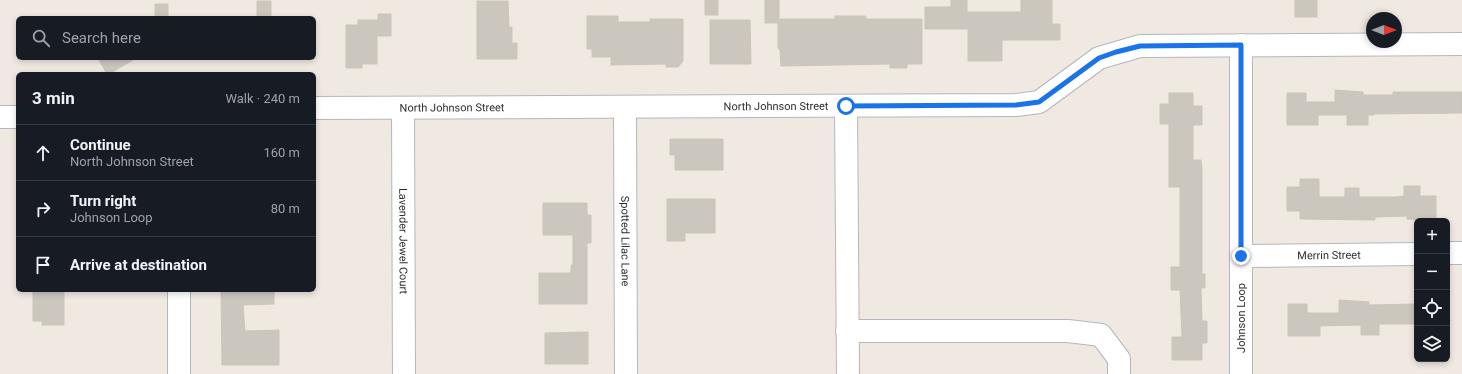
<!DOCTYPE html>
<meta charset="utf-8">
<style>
body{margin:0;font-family:Roboto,sans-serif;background:#20242c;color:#f1f3f6}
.controls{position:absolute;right:12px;bottom:12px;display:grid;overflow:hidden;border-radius:6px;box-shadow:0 2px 6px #0003}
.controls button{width:36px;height:36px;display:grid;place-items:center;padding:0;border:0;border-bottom:1px solid #363941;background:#171b24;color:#f1f3f6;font:20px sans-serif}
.compass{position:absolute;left:1366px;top:12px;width:36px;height:36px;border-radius:50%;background:#171b24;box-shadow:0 2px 6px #0003;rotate:90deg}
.stop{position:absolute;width:12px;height:12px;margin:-9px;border:3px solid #1a73e8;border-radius:50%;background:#fff}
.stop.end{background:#1a73e8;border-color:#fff;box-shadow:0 1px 4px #0008}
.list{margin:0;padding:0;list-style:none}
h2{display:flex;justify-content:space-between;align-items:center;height:52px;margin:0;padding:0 16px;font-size:17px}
h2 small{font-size:13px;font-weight:400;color:#9ea1a6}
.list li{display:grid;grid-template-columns:26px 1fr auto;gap:12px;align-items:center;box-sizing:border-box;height:56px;padding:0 16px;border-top:1px solid #363941}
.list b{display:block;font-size:15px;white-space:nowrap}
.list p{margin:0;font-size:13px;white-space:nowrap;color:#9ea1a6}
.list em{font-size:13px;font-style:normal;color:#9ea1a6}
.icon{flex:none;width:22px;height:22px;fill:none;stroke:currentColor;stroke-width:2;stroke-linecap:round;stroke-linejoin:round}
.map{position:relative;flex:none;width:1462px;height:374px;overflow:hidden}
.search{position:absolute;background:#171b24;box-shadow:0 2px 6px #0003;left:16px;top:16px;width:300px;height:44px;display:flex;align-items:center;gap:10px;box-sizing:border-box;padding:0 14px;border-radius:6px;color:#9ea1a6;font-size:15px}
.panel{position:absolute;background:#171b24;box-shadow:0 2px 6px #0003;left:16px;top:72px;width:300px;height:220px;border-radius:6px}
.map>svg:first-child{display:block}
</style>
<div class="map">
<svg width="1462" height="374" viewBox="0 0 1462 374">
<rect width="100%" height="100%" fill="#efe9e1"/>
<g fill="#cbc7bf" stroke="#cbc5ba">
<rect x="705" y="0" width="13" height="15"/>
<polygon points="765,0 779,0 779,19 835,19 835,16 866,16 866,19 922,19 922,64 907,64 907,68 890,68 890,64 781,66 780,50 778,48 778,23 765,23"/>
<polygon points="951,0 967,0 967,12 1021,12 1021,0 1052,0 1052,24 1060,24 1060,40 1002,40 1002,61 968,61 968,29 925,29 925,7 951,7"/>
<rect x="1295" y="0" width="22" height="17"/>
<rect x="257" y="1" width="14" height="17"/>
<polygon points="477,1 508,1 509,27 512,27 512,43 517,43 517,59 477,59"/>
<rect x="155" y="4" width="13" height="14"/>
<polygon points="378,14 391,14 391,36 377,36 377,64 362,64 362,68 346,68 346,25 358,25 358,20 378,20"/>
<polygon points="587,16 618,16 618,22 650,22 650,19 683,19 683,61 678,67 666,67 666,64 611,65 611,57 592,57 592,49 587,49"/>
<polygon points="710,20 750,20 751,64 710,64"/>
<polygon points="98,58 136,58 109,74 107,74"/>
<polygon points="1335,90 1363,92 1363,95 1393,95 1393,92 1462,92 1462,113 1374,114 1374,115 1368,115 1368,125 1347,125 1347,115 1318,115 1318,125 1287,125 1287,93 1306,93 1306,102 1335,102"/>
<polygon points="1169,93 1193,93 1193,106 1202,106 1202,125 1193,125 1193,160 1201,160 1202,170 1202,274 1205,274 1205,288 1201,288 1202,321 1207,321 1207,343 1202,343 1202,360 1172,360 1172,337 1182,337 1180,290 1171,290 1171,267 1180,267 1180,187 1169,187 1169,124 1160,124 1160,104 1169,104"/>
<polygon points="670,139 723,139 723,170 675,170 675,155 670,155"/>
<polygon points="1300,179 1319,179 1319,197 1345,197 1345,188 1359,188 1359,197 1396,197 1404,196 1404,186 1420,186 1420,196 1436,196 1436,221 1407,219 1407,216 1375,217 1375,220 1300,219 1300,211 1287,211 1287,187 1300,187"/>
<polygon points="667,199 715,199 715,233 685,233 685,241 667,241"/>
<polygon points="543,203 587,203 587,215 591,215 591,243 587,243 587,304 539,304 539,273 571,273 571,265 573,265 573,235 543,235"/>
<polygon points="33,290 64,290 64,325 42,325 42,321 33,321"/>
<polygon points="221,290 274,290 274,304 243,305 245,331 279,330 279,365 222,365"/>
<polygon points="1339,300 1369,302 1369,305 1417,304 1417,324 1379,324 1379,335 1361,335 1361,325 1320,326 1320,336 1288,336 1288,304 1307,304 1307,313 1339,313"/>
<polygon points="588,332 588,364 545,364 545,333"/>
</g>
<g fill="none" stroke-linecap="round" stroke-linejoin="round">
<g stroke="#b4b7c1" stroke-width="24">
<g id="minor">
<polyline points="846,106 848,374"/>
<path id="s1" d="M625 107 626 374"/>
<path id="s2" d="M314 108 1016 105 1039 102 1099 58 1140 46 1462 44"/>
<path id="s3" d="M403 108 404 374"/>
<polyline points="0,117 15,117"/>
<polyline points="1447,253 1462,253"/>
<path id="s4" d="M1241 256 1417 254"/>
<polyline points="179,290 179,374"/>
<polyline points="847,331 1068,331 1101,335 1119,359 1119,374"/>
<polyline points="1241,374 1241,45"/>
</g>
</g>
<use href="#minor" stroke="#fff" stroke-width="22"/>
</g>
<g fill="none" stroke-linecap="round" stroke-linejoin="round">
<polyline stroke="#1a73e8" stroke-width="5" points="846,106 1016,105 1039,102 1099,58 1116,52 1140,46 1241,45 1241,256"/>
</g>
<g text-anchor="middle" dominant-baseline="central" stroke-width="3" stroke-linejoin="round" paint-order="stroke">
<g font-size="11" fill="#2e2e2e" stroke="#fff">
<text stroke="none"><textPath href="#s2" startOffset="462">North Johnson Street</textPath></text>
<text stroke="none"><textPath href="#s2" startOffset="138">North Johnson Street</textPath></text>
<text stroke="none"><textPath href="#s3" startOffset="133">Lavender Jewel Court</textPath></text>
<text stroke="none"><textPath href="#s1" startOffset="134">Spotted Lilac Lane</textPath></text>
<text stroke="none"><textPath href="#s4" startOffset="88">Merrin Street</textPath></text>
<text transform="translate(1241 318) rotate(-90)">Johnson Loop</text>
</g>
</g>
</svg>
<div class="controls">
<button>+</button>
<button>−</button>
<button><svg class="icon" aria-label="locate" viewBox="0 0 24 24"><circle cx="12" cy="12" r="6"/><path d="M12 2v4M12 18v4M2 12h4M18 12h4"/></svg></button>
<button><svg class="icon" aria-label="layers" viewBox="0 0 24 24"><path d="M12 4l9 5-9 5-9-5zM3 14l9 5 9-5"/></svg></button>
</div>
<svg class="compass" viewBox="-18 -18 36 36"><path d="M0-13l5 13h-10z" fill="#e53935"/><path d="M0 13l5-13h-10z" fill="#9ea1a6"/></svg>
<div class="stop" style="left:846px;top:106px"></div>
<div class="stop end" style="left:1241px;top:256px"></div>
<div class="search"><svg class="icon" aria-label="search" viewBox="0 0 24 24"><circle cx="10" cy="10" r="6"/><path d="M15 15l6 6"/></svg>Search here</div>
<section class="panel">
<h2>3 min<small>Walk · 240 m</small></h2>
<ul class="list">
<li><svg class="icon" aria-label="ahead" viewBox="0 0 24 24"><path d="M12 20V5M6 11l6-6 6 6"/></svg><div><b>Continue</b><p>North Johnson Street</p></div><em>160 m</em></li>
<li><svg class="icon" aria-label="right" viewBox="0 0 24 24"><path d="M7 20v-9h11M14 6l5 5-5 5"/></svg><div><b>Turn right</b><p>Johnson Loop</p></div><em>80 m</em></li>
<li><svg class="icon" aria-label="arrive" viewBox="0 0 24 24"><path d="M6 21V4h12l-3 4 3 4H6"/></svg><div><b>Arrive at destination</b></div></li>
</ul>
</section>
</div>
